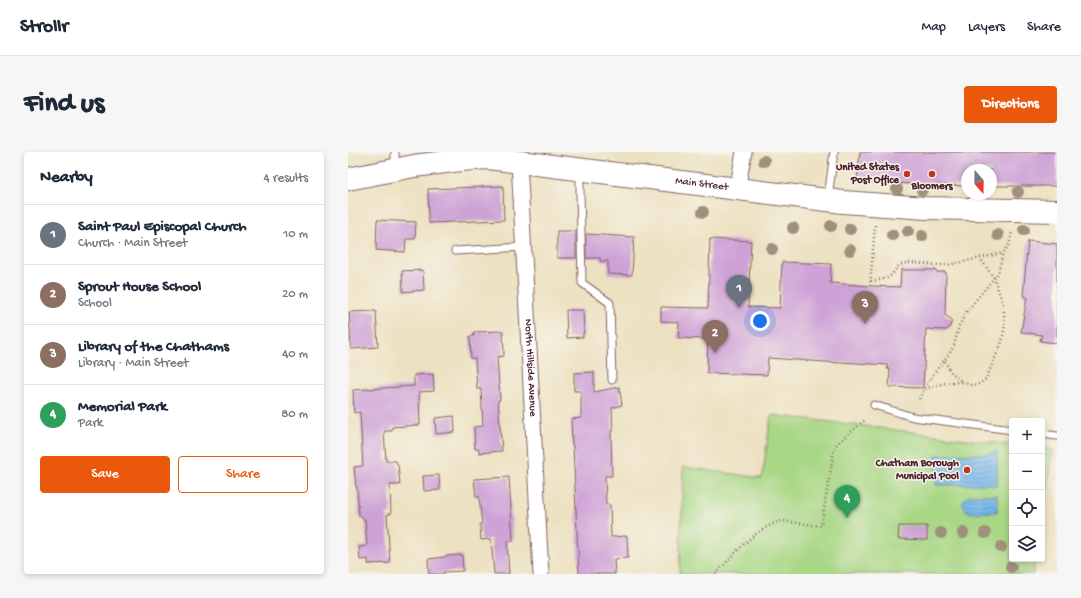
<!DOCTYPE html>
<meta charset="utf-8">
<style>
body{margin:0;font-family:"Gochi Hand",sans-serif;background:#f6f6f7;color:#1f2937}
.controls{position:absolute;right:12px;bottom:12px;display:grid;overflow:hidden;border-radius:4px;box-shadow:0 2px 6px #0003}
.controls button{width:36px;height:36px;display:grid;place-items:center;padding:0;border:0;border-bottom:1px solid #e0e1e3;background:#fff;color:#1f2937;font:20px sans-serif}
.compass{position:absolute;left:613px;top:12px;width:36px;height:36px;border-radius:50%;background:#fff;box-shadow:0 2px 6px #0003;rotate:160deg}
.you{position:absolute;left:412px;top:169px;width:14px;height:14px;margin:-10px;border:3px solid #fff;border-radius:50%;background:#1a73e8;box-shadow:0 0 0 6px #1a73e833}
.badge{display:grid;place-items:center;width:26px;height:26px;border-radius:50%;background:#ea580c;color:#fff;font-size:13px;font-weight:700}
.pin{position:absolute;translate:-50% -33px;filter:drop-shadow(0 1px 2px #0008)}
.pin::after{content:'';position:absolute;top:21px;width:14px;height:12px;background:inherit;clip-path:polygon(0 0,100% 0,50% 100%)}
.list{margin:0;padding:0;list-style:none}
h2{display:flex;justify-content:space-between;align-items:center;height:52px;margin:0;padding:0 16px;font-size:17px}
h2 small{font-size:13px;font-weight:400;color:#747a83}
.list li{display:grid;grid-template-columns:26px 1fr auto;gap:12px;align-items:center;box-sizing:border-box;height:60px;padding:0 16px;border-top:1px solid #e0e1e3}
.list b{display:block;font-size:15px;white-space:nowrap}
.list p{margin:0;font-size:13px;white-space:nowrap;color:#747a83}
.list em{font-size:13px;font-style:normal;color:#747a83}
.actions{display:flex;gap:8px;padding:12px 16px}
.actions a{flex:1;padding:9px 0;border:1px solid #ea580c;border-radius:4px;text-align:center;font-size:14px;color:#ea580c}
.actions .main{background:#ea580c;color:#fff}
.icon{flex:none;width:22px;height:22px;fill:none;stroke:currentColor;stroke-width:2;stroke-linecap:round;stroke-linejoin:round}
.map{position:relative;flex:none;width:709px;height:422px;overflow:hidden;border-radius:4px}
header{display:flex;align-items:center;gap:24px;box-sizing:border-box;height:56px;padding:0 20px;background:#fff;border-bottom:1px solid #e0e1e3}
header strong{font-size:19px}
nav{display:flex;gap:22px;margin-inline-start:auto;font-size:14px}
.intro{display:flex;align-items:center;justify-content:space-between;box-sizing:border-box;height:96px;padding:0 24px}
h1{margin:0;font-size:28px}
.button{padding:10px 18px;border-radius:4px;background:#ea580c;color:#fff;font-size:14px;font-weight:700}
main{display:flex;gap:24px;padding:0 24px}
aside{flex:1;background:#fff;border-radius:4px;box-shadow:0 2px 6px #0003}
.map>svg:first-child{display:block}
</style>
<header>
<strong>Strollr</strong>
<nav><a>Map</a><a>Layers</a><a>Share</a></nav>
</header>
<div class="intro"><h1>Find us</h1><a class="button">Directions</a></div>
<main>
<aside>
<h2>Nearby<small>4 results</small></h2>
<ul class="list">
<li><span class="badge" style="background:#6b7280">1</span><div><b>Saint Paul Episcopal Church</b><p>Church · Main Street</p></div><em>10 m</em></li>
<li><span class="badge" style="background:#8d6e63">2</span><div><b>Sprout House School</b><p>School</p></div><em>20 m</em></li>
<li><span class="badge" style="background:#8d6e63">3</span><div><b>Library of the Chathams</b><p>Library · Main Street</p></div><em>40 m</em></li>
<li><span class="badge" style="background:#2e9e5b">4</span><div><b>Memorial Park</b><p>Park</p></div><em>80 m</em></li>
</ul>
<div class="actions"><a class="main">Save</a><a>Share</a></div>
</aside>
<div class="map">
<svg width="709" height="422" viewBox="0 0 709 422">
<defs>
<pattern id="water-rules" width="6" height="5" patternUnits="userSpaceOnUse"><rect width="6" height="5" fill="#76b8eb"/><path d="M0 2.5h6" fill="none" stroke="#6395bf"/></pattern>
</defs>
<rect width="100%" height="100%" fill="#f7f3e8"/>
<filter id="ink" filterUnits="userSpaceOnUse"><feTurbulence type="fractalNoise" baseFrequency=".025" numOctaves="2"/><feDisplacementMap in="SourceGraphic" scale="8" xChannelSelector="R" yChannelSelector="G"/><feConvolveMatrix kernelMatrix="1 2 1 2 8 2 1 2 1" color-interpolation-filters="sRGB"/></filter>
<filter id="wash" filterUnits="userSpaceOnUse"><feTurbulence type="fractalNoise" baseFrequency=".012" numOctaves="4" result="noise"/><feDisplacementMap in="SourceGraphic" scale="16" xChannelSelector="R" yChannelSelector="G"/><feGaussianBlur stdDeviation="0.9" result="paint"/><feColorMatrix in="noise" values="0 0 0 0 0 0 0 0 0 0 0 0 0 0 0 0 0 1.4 0 .05"/><feComposite in="paint" operator="in"/></filter>
<g filter="url(#wash)">
<rect width="100%" height="100%" fill="#ece1c1"/>
<g fill="#a8d785" stroke="#797b58">
<polygon points="423,263 501,272 664,293 664,407 687,407 685,422 332,422 335,315 414,326"/>
<polygon points="694,296 705,298 694,364"/>
</g>
<g fill="url(#water-rules)" stroke="#606c8b">
<polygon points="643,300 649,300 649,334 644,334 643,332 588,333 588,303 642,302"/>
<path d="M622 343H649V360L623 361C612 356 613 348 622 343Z"/>
</g>
<g id="blocks">
<g fill="#cea2d7">
<polygon points="512,0 709,0 709,34 643,34 643,35 643,18 619,18 619,34 543,31 509,29"/>
<polygon points="155,34 156,68 81,71 80,37"/>
<polygon points="29,68 68,70 67,87 58,87 57,100 28,98"/>
<rect x="209" y="79" width="19" height="27"/>
<polygon points="238,82 286,85 284,123 260,122 260,109 252,109 252,106 238,106"/>
<polygon points="362,87 403,89 400,155 432,156 434,110 483,112 482,131 522,134 552,135 553,118 588,118 588,120 598,120 597,163 604,168 602,175 598,178 578,177 575,236 541,235 542,217 539,217 540,213 492,210 492,211 420,206 419,223 359,221 360,187 330,186 331,170 313,169 313,155 360,156"/>
<polygon points="680,89 709,92 709,191 692,189 694,183 673,180 679,145 675,144"/>
<polygon points="75,118 76,138 55,140 54,119"/>
<polygon points="218,158 235,158 236,181 235,181 235,185 219,186"/>
<polygon points="28,159 30,195 3,197 1,160"/>
<polygon points="155,179 156,204 149,205 152,248 150,248 154,299 131,301 131,297 127,297 126,275 135,274 133,237 129,237 127,206 123,207 122,184 126,184 126,180"/>
<polygon points="246,220 246,240 271,235 274,253 264,256 265,279 263,279 264,324 257,324 258,353 262,353 263,385 279,384 280,406 266,407 267,422 231,422 225,293 224,293 223,267 233,266 233,239 226,239 226,221"/>
<polygon points="85,222 86,239 71,240 72,273 44,275 44,279 36,279 38,309 48,309 49,312 50,312 52,333 42,333 43,362 39,362 42,411 20,412 20,407 12,408 11,395 19,394 17,367 14,367 14,364 11,364 9,335 8,335 6,315 15,314 12,260 6,261 5,238 66,234 66,223"/>
<polygon points="106,264 107,280 88,282 87,266"/>
<polygon points="91,323 92,338 76,339 75,324"/>
<polygon points="161,325 165,389 159,389 161,422 146,422 143,387 133,388 132,372 134,372 131,344 128,345 126,327"/>
<polygon points="551,374 579,374 579,388 550,387"/>
<polygon points="114,403 115,419 96,420 96,422 81,422 80,407 97,405 97,404"/>
</g>
</g>
</g>
<g filter="url(#ink)">
<use href="#blocks" fill-opacity="0" stroke="#836360" stroke-width="1"/>
<g fill="none" stroke-linecap="round" stroke-linejoin="round">
<g stroke="#836360" stroke-width="9">
<g id="service">
<polyline points="47,0 47,16"/>
<polyline points="232,19 232,39 234,131 262,151 264,228"/>
<polyline points="480,46 486,0"/>
<polyline points="107,99 176,95"/>
<polyline points="526,253 565,265 664,278"/>
<polyline points="694,282 709,284"/>
</g>
</g>
<g stroke="#836360" stroke-width="17">
<g id="minor">
<path id="s1" d="M171 9 193 422"/>
<polyline points="389,38 396,0"/>
</g>
</g>
<g stroke="#836360" stroke-width="24">
<g id="primary">
<path id="s2" d="M0 27 66 14 113 8 140 6 495 50 578 56 709 59"/>
</g>
</g>
<g stroke="#836360" stroke-width="2.5" stroke-dasharray="1 3" stroke-linecap="butt">
<path d="M523 129C528 128 535 128 539 126 549 121 546 112 560 111L592 113H600L655 101"/>
<polyline points="522,134 527,73"/>
<polyline points="597,209 602,219 614,230 623,233 631,232 638,227 654,190 657,172 656,161 655,152 646,126 632,106"/>
<path d="M577 237C589 232 601 230 614 230"/>
<polyline points="571,247 576,237 589,217 602,201 606,193 611,174 619,159 650,121 655,101 661,93 664,80"/>
<path d="M368 422C385 403 408 375 434 369L473 374 486 298 487 294 491 290 518 267"/>
</g>
<use href="#service" stroke="#fff" stroke-width="7"/>
<use href="#minor" stroke="#fff" stroke-width="15"/>
<use href="#primary" stroke="#fff" stroke-width="22"/>
</g>
<g fill="#a0907b">
<circle cx="416" cy="9" r="6"/>
<circle cx="549" cy="37" r="6"/>
<circle cx="574" cy="38" r="6"/>
<circle cx="670" cy="40" r="6"/>
<circle cx="355" cy="60" r="6"/>
<circle cx="483" cy="74" r="6"/>
<circle cx="445" cy="76" r="6"/>
<circle cx="502" cy="77" r="6"/>
<circle cx="676" cy="78" r="6"/>
<circle cx="560" cy="79" r="6"/>
<circle cx="544" cy="83" r="6"/>
<circle cx="650" cy="83" r="6"/>
<circle cx="574" cy="84" r="6"/>
<circle cx="424" cy="97" r="6"/>
<circle cx="502" cy="98" r="6"/>
<circle cx="593" cy="381" r="6"/>
<circle cx="615" cy="381" r="6"/>
<circle cx="637" cy="381" r="6"/>
<circle cx="653" cy="395" r="6"/>
<circle cx="663" cy="415" r="6"/>
</g>
</g>
<g fill="#c8321e" stroke="#f7f3e8" stroke-width="1.5">
<circle cx="559" cy="22" r="4"/>
<circle cx="584" cy="22" r="4"/>
<circle cx="619" cy="318" r="4"/>
</g>
<g text-anchor="middle" dominant-baseline="central" stroke-width="3" stroke-linejoin="round" paint-order="stroke">
<g font-size="11" font-weight="bold" fill="#4a1f2b" stroke="#f7f3e8" text-anchor="end">
<text x="551" y="16">United States<tspan x="551" dy="13">Post Office</tspan></text>
<text x="584" y="35" text-anchor="middle">Bloomers</text>
<text x="611" y="312">Chatham Borough<tspan x="611" dy="13">Municipal Pool</tspan></text>
</g>
<g font-size="11" fill="#4a1f2b" stroke="#f7f3e8">
<text stroke="none"><textPath href="#s2" startOffset="357">Main Street</textPath></text>
<text stroke="none"><textPath href="#s1" startOffset="207">North Hillside Avenue</textPath></text>
</g>
</g>
</svg>
<div class="controls">
<button>+</button>
<button>−</button>
<button><svg class="icon" aria-label="locate" viewBox="0 0 24 24"><circle cx="12" cy="12" r="6"/><path d="M12 2v4M12 18v4M2 12h4M18 12h4"/></svg></button>
<button><svg class="icon" aria-label="layers" viewBox="0 0 24 24"><path d="M12 4l9 5-9 5-9-5zM3 14l9 5 9-5"/></svg></button>
</div>
<svg class="compass" viewBox="-18 -18 36 36"><path d="M0-13l5 13h-10z" fill="#e53935"/><path d="M0 13l5-13h-10z" fill="#747a83"/></svg>
<div class="you"></div>
<div class="pin badge" style="left:391px;top:156px;background:#6b7280">1</div>
<div class="pin badge" style="left:367px;top:201px;background:#8d6e63">2</div>
<div class="pin badge" style="left:517px;top:172px;background:#8d6e63">3</div>
<div class="pin badge" style="left:499px;top:366px;background:#2e9e5b">4</div>
</div>
</main>
